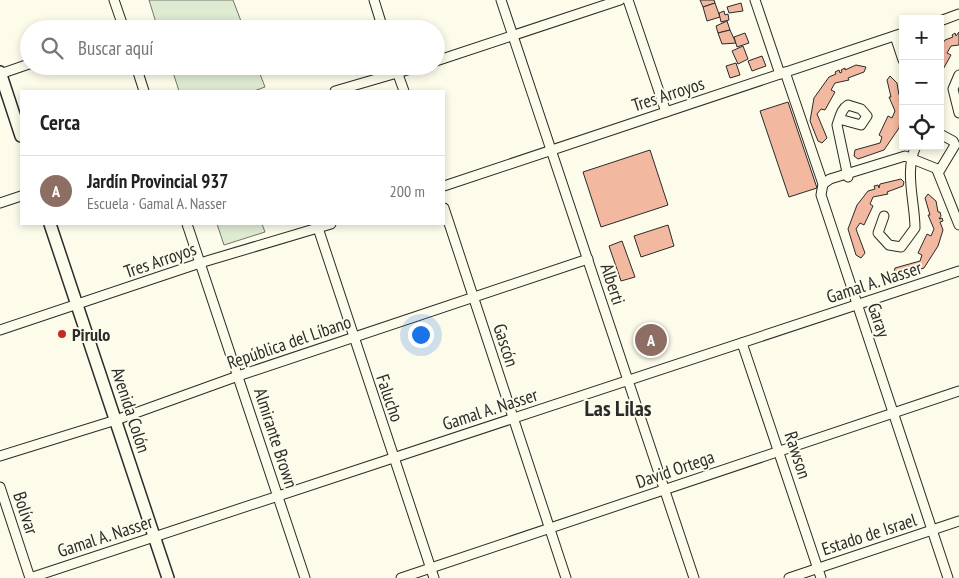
<!DOCTYPE html>
<html lang="es">
<meta charset="utf-8">
<style>
body{margin:0;font-family:"PT Sans Narrow",sans-serif;background:#f2f2f2;color:#222}
.controls{position:absolute;right:15px;top:15px;display:grid;overflow:hidden;border-radius:0px;box-shadow:0 2px 8px #0003}
.controls button{width:45px;height:45px;display:grid;place-items:center;padding:0;border:0;border-bottom:1px solid #e0e0e0;background:#fff;color:#222;font:25px sans-serif}
.you{position:absolute;left:420px;top:334px;width:18px;height:18px;margin:-12px;border:4px solid #fff;border-radius:50%;background:#1a73e8;box-shadow:0 0 0 8px #1a73e833}
.badge{display:grid;place-items:center;width:32px;height:32px;border-radius:50%;background:#1a73e8;color:#fff;font-size:16px;font-weight:700}
.pin{position:absolute;translate:-50% -50%;border:2px solid #fff;box-shadow:0 1px 5px #0006}
.list{margin:0;padding:0;list-style:none}
h2{display:flex;justify-content:space-between;align-items:center;height:65px;margin:0;padding:0 20px;font-size:21px}
h2 small{font-size:16px;font-weight:400;color:#767676}
.list li{display:grid;grid-template-columns:32px 1fr auto;gap:15px;align-items:center;box-sizing:border-box;height:70px;padding:0 20px;border-top:1px solid #e0e0e0}
.list b{display:block;font-size:19px;white-space:nowrap}
.list p{margin:0;font-size:16px;white-space:nowrap;color:#767676}
.list em{font-size:16px;font-style:normal;color:#767676}
.icon{flex:none;width:28px;height:28px;fill:none;stroke:currentColor;stroke-width:2;stroke-linecap:round;stroke-linejoin:round}
.map{position:relative;flex:none;width:959px;height:578px;overflow:hidden}
.search{position:absolute;background:#fff;box-shadow:0 2px 8px #0003;left:20px;top:20px;width:425px;height:55px;display:flex;align-items:center;gap:12px;box-sizing:border-box;padding:0 18px;border-radius:28px;color:#767676;font-size:19px}
.panel{position:absolute;background:#fff;box-shadow:0 2px 8px #0003;left:20px;top:90px;width:425px;height:135px;border-radius:0px}
.map>svg:first-child{display:block}
</style>
<div class="map">
<svg width="959" height="578" viewBox="0 0 959 578">
<rect width="100%" height="100%" fill="#fdfbea"/>
<g fill="#deebd1" stroke="#74746e">
<polygon points="149,0 233,0 244,29 158,29"/>
<polygon points="171,66 257,66 265,87 254,91 179,91"/>
<polygon points="217,224 262,224 265,232 224,245"/>
</g>
<g fill="#f2b8a0" stroke="#2b2b2b">
<polygon points="700,0 714,0 715,3 703,7"/>
<polygon points="715,3 720,17 707,21 703,7"/>
<polygon points="741,3 743,11 729,13 727,7"/>
<polygon points="724,11 725,15 728,14 729,20 721,22 719,13"/>
<polygon points="727,21 730,30 718,33 716,26"/>
<polygon points="730,30 736,43 722,44 718,33"/>
<polygon points="959,32 959,45 951,46 947,53 951,55 941,73 940,47 945,40 953,37 952,35 955,33 956,36"/>
<polygon points="745,33 749,43 737,47 734,37"/>
<polygon points="743,46 748,59 738,64 732,51"/>
<polygon points="762,56 766,66 752,71 748,61"/>
<polygon points="736,63 740,75 730,78 726,66"/>
<polygon points="856,65 866,67 864,72 848,78 849,80 835,83 831,90 835,92 825,110 821,109 817,114 827,138 822,143 818,141 810,121 814,98 829,77 836,74 835,72 839,70 840,73 842,72 841,70 845,68 845,70"/>
<polygon points="890,76 897,83 899,95 901,94 902,98 899,99 900,101 903,100 899,128 884,150 858,159 854,156 855,150 880,143 882,137 879,135 888,116 892,118 895,111 889,97 891,97 887,80"/>
<polygon points="788,102 817,188 789,197 760,111"/>
<polygon points="650,150 668,205 601,227 583,172"/>
<polygon points="901,179 904,182 903,186 887,192 888,194 873,197 870,204 873,206 864,225 860,223 856,229 865,253 861,258 856,255 848,229 857,205 868,191 875,189 874,186 878,185 879,188 880,184"/>
<polygon points="928,194 936,201 938,212 940,212 941,216 939,219 942,218 943,221 940,222 943,230 938,246 924,268 898,277 893,275 895,268 920,261 922,255 918,253 927,234 931,236 934,229 928,215 930,215 925,198"/>
<polygon points="668,225 674,246 641,257 634,236"/>
<polygon points="622,241 635,277 621,281 609,246"/>
</g>
<g fill="none" stroke-linecap="round" stroke-linejoin="round">
<g stroke="#2b2b2b" stroke-width="11">
<g id="minor">
<polyline points="114,0 124,29"/>
<polyline points="374,0 383,29"/>
<polyline points="501,0 694,578"/>
<polyline points="628,0 666,112"/>
<polyline points="755,0 780,74"/>
<polyline points="940,21 959,14"/>
<polyline points="895,36 903,60"/>
<polyline points="436,61 620,0"/>
<polyline points="136,66 144,91"/>
<polyline points="395,66 404,91"/>
<polyline points="785,72 823,184 821,195 948,578"/>
<polyline points="0,74 29,64"/>
<polyline points="959,75 953,89 959,113"/>
<polyline points="335,91 421,66"/>
<path d="M839 119 861 125 867 116 861 109 848 105C841 109 840 117 837 125L848 177"/>
<polyline points="937,170 959,225"/>
<polyline points="823,184 830,179 905,156 940,170 955,145 953,141 940,134"/>
<polyline points="444,186 903,33"/>
<polyline points="0,203 21,196"/>
<polyline points="444,208 566,578"/>
<path d="M884 216 878 233 889 245 901 247 915 228C915 202 904 171 916 146"/>
<polyline points="187,224 305,578"/>
<polyline points="318,228 434,578"/>
<polyline points="0,330 200,263 331,224"/>
<polyline points="742,343 821,578"/>
<polyline points="0,456 116,420 238,376 588,259"/>
<polyline points="0,487 30,578"/>
<polyline points="30,578 959,271"/>
<polyline points="401,578 959,391"/>
<polyline points="789,578 959,521"/>
</g>
</g>
<g stroke="#2b2b2b" stroke-width="14">
<g id="major">
<polyline points="0,72 21,136"/>
<polyline points="50,224 168,578"/>
</g>
</g>
<use href="#minor" stroke="#fdfbea" stroke-width="9"/>
<use href="#major" stroke="#fdfbea" stroke-width="11"/>
</g>
<circle fill="#c62828" stroke="#fdfbea" stroke-width="2" cx="62" cy="334" r="5"/>
<g text-anchor="middle" dominant-baseline="central" stroke-width="4" stroke-linejoin="round" paint-order="stroke">
<g font-size="18" fill="#2b2b2b" stroke="#fdfbea">
<text transform="translate(668 94) rotate(-18)">Tres Arroyos</text>
<text transform="translate(160 260) rotate(-19)">Tres Arroyos</text>
<text transform="translate(874 282) rotate(-18)">Gamal A. Nasser</text>
<text transform="translate(613 284) rotate(72)">Alberti</text>
<text transform="translate(879 320) rotate(72)">Garay</text>
<text transform="translate(289 342) rotate(-19)">República del Líbano</text>
<text transform="translate(506 345) rotate(72)">Gascón</text>
<text transform="translate(390 398) rotate(71)">Falucho</text>
<text transform="translate(490 409) rotate(-18)">Gamal A. Nasser</text>
<text transform="translate(131 410) rotate(72)">Avenida Colón</text>
<text transform="translate(276 438) rotate(72)">Almirante Brown</text>
<text transform="translate(798 455) rotate(72)">Rawson</text>
<text transform="translate(675 469) rotate(-19)">David Ortega</text>
<text transform="translate(26 513) rotate(72)">Bolívar</text>
<text transform="translate(869 534) rotate(-18)">Estado de Israel</text>
<text transform="translate(105 536) rotate(-18)">Gamal A. Nasser</text>
</g>
<g font-size="18" font-weight="bold" fill="#2b2b2b" stroke="#fdfbea" text-anchor="start">
<text x="72" y="334">Pirulo</text>
</g>
<g font-size="22" font-weight="bold" fill="#2b2b2b" stroke="#fdfbea">
<text x="618" y="408">Las Lilas</text>
</g>
</g>
</svg>
<div class="controls">
<button>+</button>
<button>−</button>
<button><svg class="icon" aria-label="locate" viewBox="0 0 24 24"><circle cx="12" cy="12" r="6"/><path d="M12 2v4M12 18v4M2 12h4M18 12h4"/></svg></button>
</div>
<div class="you"></div>
<div class="pin badge" style="left:651px;top:340px;background:#8d6e63">A</div>
<div class="search"><svg class="icon" aria-label="search" viewBox="0 0 24 24"><circle cx="10" cy="10" r="6"/><path d="M15 15l6 6"/></svg>Buscar aquí</div>
<section class="panel">
<h2>Cerca<small></small></h2>
<ul class="list">
<li><span class="badge" style="background:#8d6e63">A</span><div><b>Jardín Provincial 937</b><p>Escuela · Gamal A. Nasser</p></div><em>200 m</em></li>
</ul>
</section>
</div>
